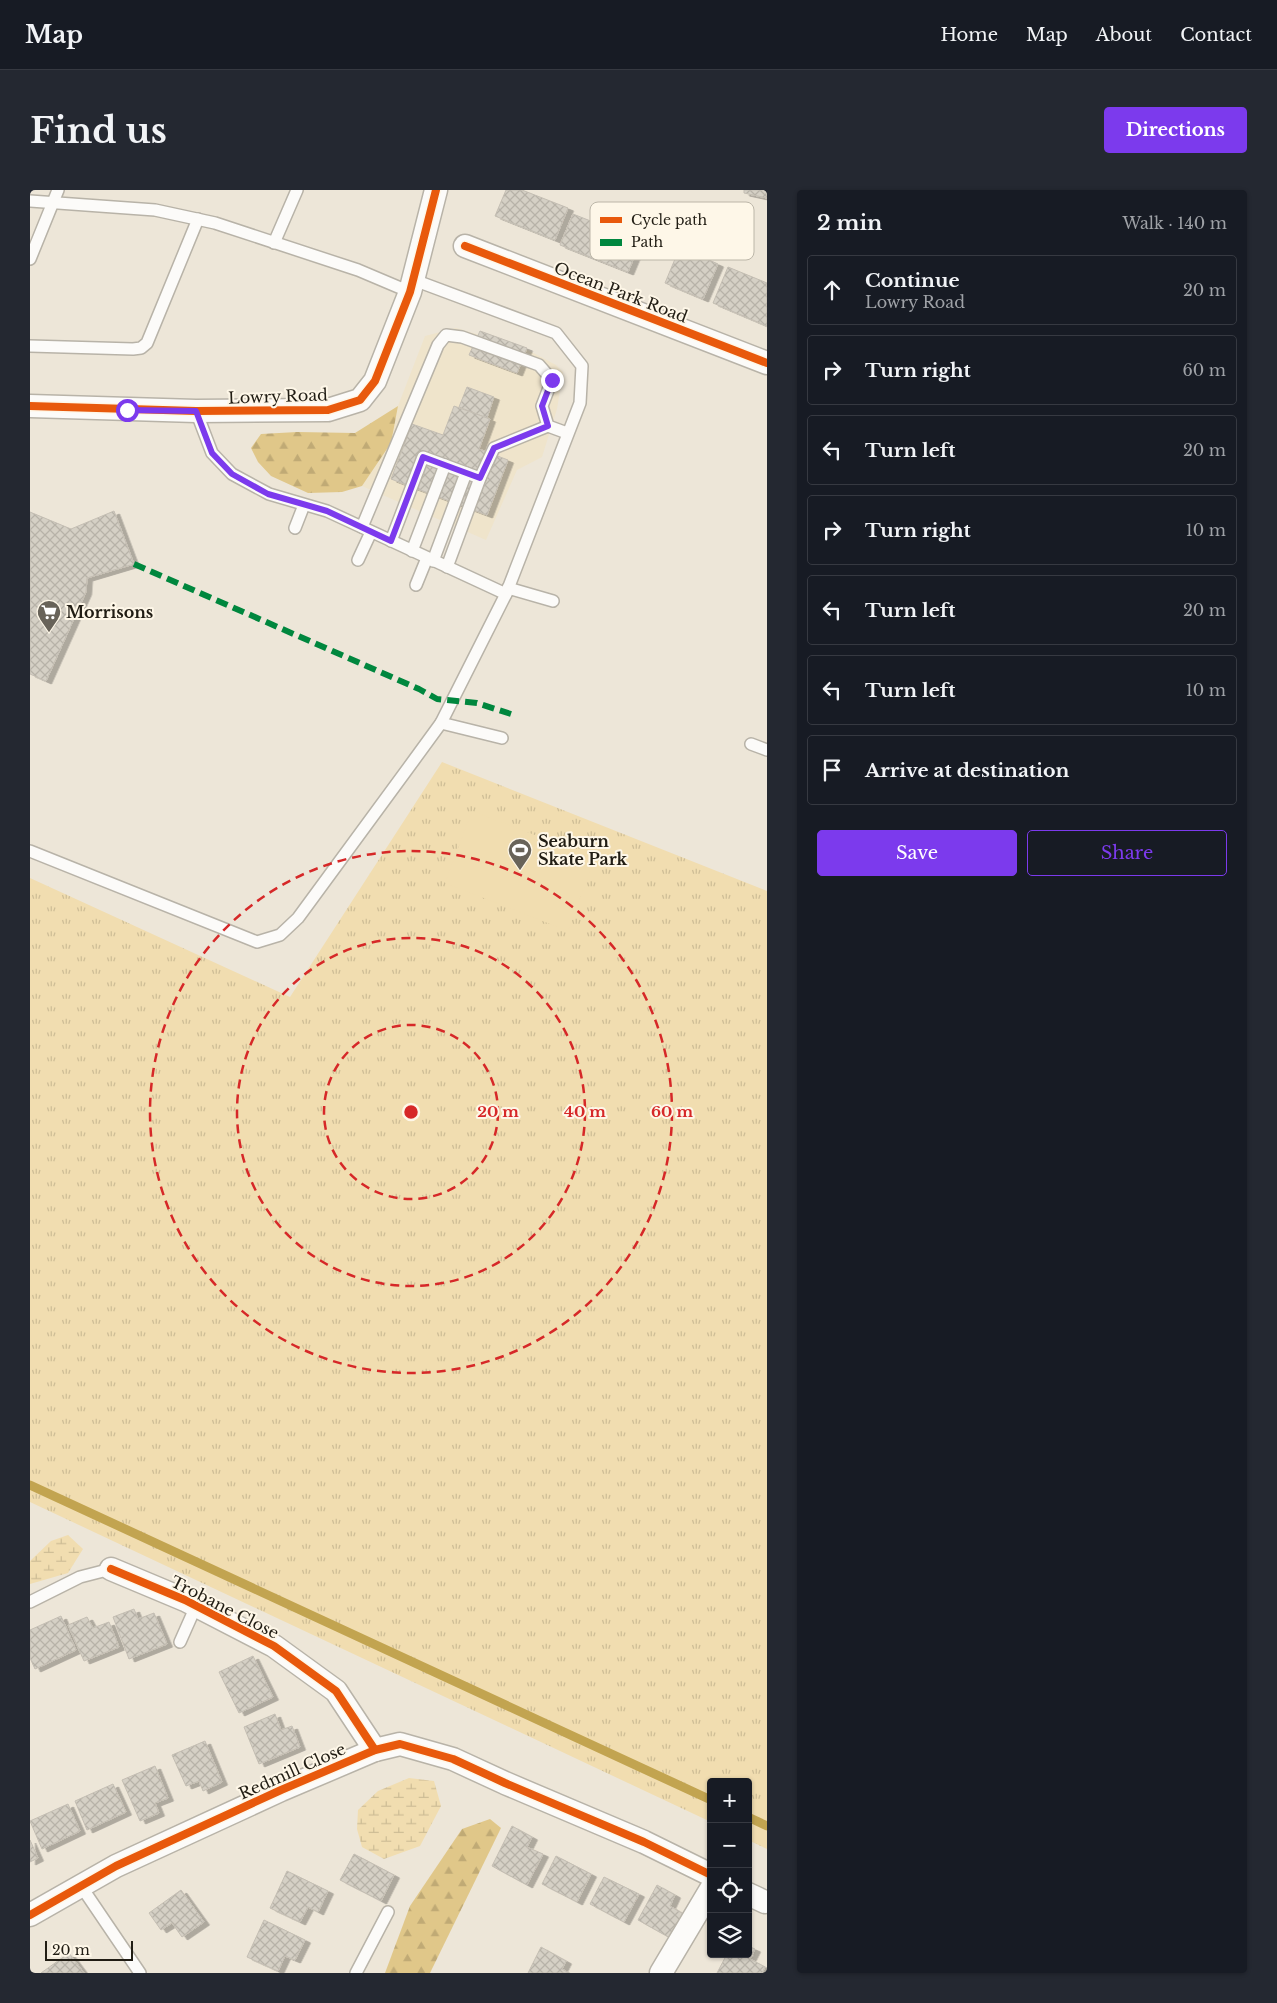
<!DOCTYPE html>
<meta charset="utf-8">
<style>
body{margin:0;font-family:"Libre Baskerville",serif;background:#242831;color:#f1f3f6}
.controls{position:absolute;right:15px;bottom:15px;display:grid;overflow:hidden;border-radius:5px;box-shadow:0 1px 4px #0004}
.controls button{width:45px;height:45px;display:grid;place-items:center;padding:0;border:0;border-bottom:1px solid #363941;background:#171b24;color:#f1f3f6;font:25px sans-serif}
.scale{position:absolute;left:15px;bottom:12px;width:88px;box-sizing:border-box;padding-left:5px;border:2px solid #211d14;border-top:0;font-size:14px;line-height:18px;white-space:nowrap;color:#211d14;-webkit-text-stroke:4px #fef7e8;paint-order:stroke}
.stop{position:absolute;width:15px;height:15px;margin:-11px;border:4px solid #7c3aed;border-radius:50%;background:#fff}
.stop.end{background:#7c3aed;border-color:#fff;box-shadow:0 1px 5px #0008}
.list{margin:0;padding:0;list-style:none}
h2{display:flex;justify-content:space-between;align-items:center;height:65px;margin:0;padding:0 20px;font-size:21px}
h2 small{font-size:16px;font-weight:400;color:#9ea1a6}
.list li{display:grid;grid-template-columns:32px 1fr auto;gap:15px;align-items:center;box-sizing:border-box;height:70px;margin:0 10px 10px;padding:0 10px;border:1px solid #363941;border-radius:5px}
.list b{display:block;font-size:19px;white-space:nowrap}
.list p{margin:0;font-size:16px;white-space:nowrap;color:#9ea1a6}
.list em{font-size:16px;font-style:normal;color:#9ea1a6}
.actions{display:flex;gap:10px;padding:15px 20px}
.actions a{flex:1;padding:11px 0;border:1px solid #7c3aed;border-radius:5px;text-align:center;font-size:18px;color:#7c3aed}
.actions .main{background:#7c3aed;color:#fff}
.icon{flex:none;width:28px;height:28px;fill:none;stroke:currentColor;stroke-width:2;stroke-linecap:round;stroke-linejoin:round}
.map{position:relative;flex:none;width:737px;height:1783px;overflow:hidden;border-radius:5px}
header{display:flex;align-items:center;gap:30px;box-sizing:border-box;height:70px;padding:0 25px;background:#171b24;border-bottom:1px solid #363941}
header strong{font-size:24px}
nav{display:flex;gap:28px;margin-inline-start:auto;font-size:18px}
.intro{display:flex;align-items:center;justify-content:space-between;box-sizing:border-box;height:120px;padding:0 30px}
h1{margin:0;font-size:35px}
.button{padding:12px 22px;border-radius:5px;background:#7c3aed;color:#fff;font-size:18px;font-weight:700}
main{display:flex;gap:30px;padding:0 30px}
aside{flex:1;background:#171b24;border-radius:5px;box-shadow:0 1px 4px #0004}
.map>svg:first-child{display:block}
</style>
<header>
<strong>Map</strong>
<nav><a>Home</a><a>Map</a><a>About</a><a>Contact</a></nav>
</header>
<div class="intro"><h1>Find us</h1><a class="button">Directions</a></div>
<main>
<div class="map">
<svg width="737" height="1783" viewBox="0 0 737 1783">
<defs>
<pattern id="forest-firs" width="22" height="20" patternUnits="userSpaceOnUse" patternTransform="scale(1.25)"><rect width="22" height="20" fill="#e0c789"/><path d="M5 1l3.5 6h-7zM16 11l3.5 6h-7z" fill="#c0aa75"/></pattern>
<pattern id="wetland-marsh" width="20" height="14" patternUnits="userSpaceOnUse" patternTransform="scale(1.25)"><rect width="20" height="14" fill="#f1ddb0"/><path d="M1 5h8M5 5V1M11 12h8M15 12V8" fill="none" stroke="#cebd96"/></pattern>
<pattern id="park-tufts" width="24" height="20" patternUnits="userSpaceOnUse" patternTransform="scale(1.25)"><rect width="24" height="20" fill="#f1ddb0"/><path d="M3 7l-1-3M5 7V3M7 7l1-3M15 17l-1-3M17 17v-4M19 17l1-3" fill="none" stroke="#cebd96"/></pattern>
<pattern id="building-cross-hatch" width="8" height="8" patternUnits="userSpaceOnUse" patternTransform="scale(1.25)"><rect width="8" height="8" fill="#d5d0c5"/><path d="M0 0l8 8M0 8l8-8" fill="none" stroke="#b7b2a8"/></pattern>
<filter id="shadow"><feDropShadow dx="5.5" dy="3" stdDeviation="0" flood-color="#0004"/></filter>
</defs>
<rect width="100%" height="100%" fill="#ede6d8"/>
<polygon fill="#efe4cb" points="426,138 494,158 526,175 533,182 527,219 512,267 487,280 456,350 332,296 361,253 368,216 395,146"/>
<g fill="url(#forest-firs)">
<polygon points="368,216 361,253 332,296 312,302 278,303 241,286 228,272 221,258 231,244 267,242 325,243"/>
<polygon points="460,1629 471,1638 400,1783 355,1783 380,1716 432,1639"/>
</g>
<g fill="url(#wetland-marsh)">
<polygon points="38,1345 53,1359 38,1383 0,1394 0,1371 21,1351"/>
<polygon points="379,1588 404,1591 411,1616 390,1656 354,1669 332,1657 327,1639 328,1620 348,1601"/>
</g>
<polygon fill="url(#park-tufts)" points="412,572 737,701 737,1659 718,1650 718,1592 681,1592 681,1632 0,1312 0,688 260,807"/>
<polygon fill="#f1ddb0" points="442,621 565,668 538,741 415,693"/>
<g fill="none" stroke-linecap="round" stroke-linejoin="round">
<g stroke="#c2a450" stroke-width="9">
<polyline points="0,1295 681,1610"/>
<polyline points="718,1627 737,1636"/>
</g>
</g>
<g fill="url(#building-cross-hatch)" stroke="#c4beb3" filter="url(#shadow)">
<polygon points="476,0 492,0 538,18 525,50 465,26"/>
<polygon points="714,0 737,0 737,8 714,3"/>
<polygon points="543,24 611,51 598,82 530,55"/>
<polygon points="650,57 688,74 673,109 635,93"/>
<polygon points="698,77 737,93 737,136 683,113"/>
<polygon points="450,141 497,158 487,183 439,165"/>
<polygon points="437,197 464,207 457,228 429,217"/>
<polygon points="424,216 460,229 449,259 478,270 457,325 361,289 382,234 413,245"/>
<polygon points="84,321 104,374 57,388 56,402 16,491 0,484 0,322 41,339"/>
<polygon points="104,1419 108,1429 124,1423 137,1454 99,1469 83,1427"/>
<polygon points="31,1426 46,1460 5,1479 0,1468 0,1440"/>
<polygon points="57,1427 63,1438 79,1432 89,1457 54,1471 38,1435"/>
<polygon points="223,1466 243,1507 209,1523 189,1482"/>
<polygon points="245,1524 251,1540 262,1536 270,1557 229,1574 214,1537"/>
<polygon points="175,1551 192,1592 173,1601 169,1591 156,1596 142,1565"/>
<polygon points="125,1576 138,1608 125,1613 129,1623 110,1631 92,1590"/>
<polygon points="83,1594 96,1622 57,1640 45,1611"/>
<polygon points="38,1614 50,1641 12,1659 0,1631"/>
<polygon points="482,1636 502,1647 497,1657 513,1664 497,1695 462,1676"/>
<polygon points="0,1650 8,1668 0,1672"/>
<polygon points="324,1664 364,1685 351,1711 310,1690"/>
<polygon points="526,1666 561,1684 547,1712 512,1694"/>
<polygon points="257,1681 298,1701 288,1722 278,1717 270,1732 240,1718"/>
<polygon points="574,1687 609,1704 594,1732 560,1714"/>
<polygon points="627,1695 645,1705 640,1716 655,1725 642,1749 608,1730"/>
<polygon points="151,1700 174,1732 152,1747 142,1733 131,1740 119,1723"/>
<polygon points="234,1730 275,1750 265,1770 255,1766 248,1781 217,1767"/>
<polygon points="718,1756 725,1759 720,1769 735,1777 732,1783 687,1783 697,1764 718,1764"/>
<polygon points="511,1757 536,1771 532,1779 539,1783 498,1783"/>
<polygon points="39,1763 54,1783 11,1783"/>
</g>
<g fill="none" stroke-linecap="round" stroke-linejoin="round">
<g stroke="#b8b3a8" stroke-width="14">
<g id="lane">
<polyline points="0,11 125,20 185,33 328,80 380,102"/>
<polyline points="244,53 267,0"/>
<polyline points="0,69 28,0"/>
<polyline points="0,156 103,159 111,158 117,153 168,29"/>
<polyline points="166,221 182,263 202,284 239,304 297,321 476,404 550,213 552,176 526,143 384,90"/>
<polyline points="332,337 408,155 416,145 432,147 509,175 522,190 512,216 518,236 537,243"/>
<polyline points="265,338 274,315"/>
<polyline points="361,351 393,267 450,288 464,258 518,236"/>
<polyline points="382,361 415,275"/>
<polyline points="328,370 341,342"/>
<polyline points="403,371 436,283"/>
<polyline points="417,377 450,288"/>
<polyline points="386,395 397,368"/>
<polyline points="478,398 523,411"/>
<polyline points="411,533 472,548"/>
<polyline points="721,554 737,560"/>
<polyline points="0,661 227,752 250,745 268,728 384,570 411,533 476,404"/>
<polyline points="0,1412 50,1387 81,1379"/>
<polyline points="150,1452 166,1416"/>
<polyline points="51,1696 110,1783"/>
<polyline points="326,1783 358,1722"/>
</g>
</g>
<g stroke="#b8b3a8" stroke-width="25">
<g id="street">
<polyline points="435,56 737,173"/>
<polyline points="0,216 166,221 298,220 330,210 345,191 380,102 406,0"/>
<polyline points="81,1379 155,1410 244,1456 306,1501 345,1560"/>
<polyline points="718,1704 735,1712"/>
<polyline points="0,1725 86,1676 251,1600 345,1560 370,1554 423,1569 475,1593 614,1652 681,1685"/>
<polyline points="631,1783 681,1699"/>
</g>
</g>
<use href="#lane" stroke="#fcfbf9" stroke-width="11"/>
<use href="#street" stroke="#fcfbf9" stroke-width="22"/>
<polyline stroke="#00873e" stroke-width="6" stroke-dasharray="12 6" stroke-linecap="butt" points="104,374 389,499 407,509 447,513 481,524"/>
<g stroke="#fef7e8" stroke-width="11">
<g id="cycleway">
<polyline points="435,56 737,173"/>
<polyline points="0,216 166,221 298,220 330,210 345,191 380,102 406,0"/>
<polyline points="81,1379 155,1410 244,1456 306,1501 345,1560"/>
<polyline points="0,1725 86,1676 251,1600 345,1560 370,1554 423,1569 475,1593 614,1652 681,1685"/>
</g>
</g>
<use href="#cycleway" stroke="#e8590c" stroke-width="8"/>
</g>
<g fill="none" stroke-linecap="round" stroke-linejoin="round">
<polyline stroke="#7c3aed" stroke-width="6" points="97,220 166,221 182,263 202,284 238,304 297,321 361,351 393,267 450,288 464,258 518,236 512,216 522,190"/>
</g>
<g fill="none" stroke="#d62828" stroke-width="2.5" stroke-dasharray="9 6">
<circle cx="381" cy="922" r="87"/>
<circle cx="381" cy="922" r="174"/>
<circle cx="381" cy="922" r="261"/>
</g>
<defs>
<g id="supermarket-pin" transform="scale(1.25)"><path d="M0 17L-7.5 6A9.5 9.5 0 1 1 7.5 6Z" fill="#686359" stroke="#fef7e8"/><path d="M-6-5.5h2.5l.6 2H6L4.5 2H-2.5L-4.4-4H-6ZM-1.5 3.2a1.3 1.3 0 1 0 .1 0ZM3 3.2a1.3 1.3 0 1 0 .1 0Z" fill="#fff"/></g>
<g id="stadium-pin" transform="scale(1.25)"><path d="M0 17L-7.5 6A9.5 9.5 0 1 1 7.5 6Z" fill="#686359" stroke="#fef7e8"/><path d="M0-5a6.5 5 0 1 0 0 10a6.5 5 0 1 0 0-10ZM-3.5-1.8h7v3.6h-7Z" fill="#fff"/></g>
</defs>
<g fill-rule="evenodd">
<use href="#supermarket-pin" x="19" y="422"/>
<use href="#stadium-pin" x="490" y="660"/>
</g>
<g text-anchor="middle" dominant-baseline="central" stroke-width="4" stroke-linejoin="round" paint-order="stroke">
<g font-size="16" fill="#211d14" stroke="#fef7e8">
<text transform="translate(591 102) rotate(21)">Ocean Park Road</text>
<text transform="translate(248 206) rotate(-2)">Lowry Road</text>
<text transform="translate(195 1417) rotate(27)">Trobane Close</text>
<text transform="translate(262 1581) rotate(-24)">Redmill Close</text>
</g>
<g font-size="16" font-weight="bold" fill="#211d14" stroke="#fef7e8" text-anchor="start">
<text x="36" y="422">Morrisons</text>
<text x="508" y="651">Seaburn<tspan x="508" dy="18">Skate Park</tspan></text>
</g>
</g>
<rect x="560" y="12" width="164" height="58" rx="8" fill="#fef7e8" stroke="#bcb6a8" stroke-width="1"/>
<rect x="570" y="27" width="22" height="6" fill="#e8590c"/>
<rect x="570" y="49" width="22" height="7" fill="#00873e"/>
<g font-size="14" fill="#211d14">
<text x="601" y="35">Cycle path</text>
<text x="601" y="57">Path</text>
</g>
<circle cx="381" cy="922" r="8" fill="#d62828" stroke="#fef7e8" stroke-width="2.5"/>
<g font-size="15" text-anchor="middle" font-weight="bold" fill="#d62828" stroke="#fef7e8" stroke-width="4" stroke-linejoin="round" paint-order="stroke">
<text x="468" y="927">20 m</text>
<text x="555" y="927">40 m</text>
<text x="642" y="927">60 m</text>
</g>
</svg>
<div class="controls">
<button>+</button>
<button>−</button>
<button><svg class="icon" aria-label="locate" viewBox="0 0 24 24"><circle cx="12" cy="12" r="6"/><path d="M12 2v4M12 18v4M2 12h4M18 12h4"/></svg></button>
<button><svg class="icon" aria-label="layers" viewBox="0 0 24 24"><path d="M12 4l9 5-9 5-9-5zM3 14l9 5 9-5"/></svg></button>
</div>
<div class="scale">20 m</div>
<div class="stop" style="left:97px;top:220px"></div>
<div class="stop end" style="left:522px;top:190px"></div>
</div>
<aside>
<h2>2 min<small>Walk · 140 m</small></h2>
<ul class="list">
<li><svg class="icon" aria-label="ahead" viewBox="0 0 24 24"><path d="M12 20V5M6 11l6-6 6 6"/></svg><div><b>Continue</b><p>Lowry Road</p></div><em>20 m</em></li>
<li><svg class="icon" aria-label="right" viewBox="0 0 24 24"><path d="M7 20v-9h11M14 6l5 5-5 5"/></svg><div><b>Turn right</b></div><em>60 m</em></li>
<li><svg class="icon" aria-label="left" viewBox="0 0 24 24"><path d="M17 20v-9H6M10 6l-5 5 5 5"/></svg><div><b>Turn left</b></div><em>20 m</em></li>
<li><svg class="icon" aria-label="right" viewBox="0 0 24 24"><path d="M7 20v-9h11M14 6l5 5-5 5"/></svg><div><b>Turn right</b></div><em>10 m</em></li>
<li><svg class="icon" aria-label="left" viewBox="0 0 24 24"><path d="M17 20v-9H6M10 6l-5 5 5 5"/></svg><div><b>Turn left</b></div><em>20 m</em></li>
<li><svg class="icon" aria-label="left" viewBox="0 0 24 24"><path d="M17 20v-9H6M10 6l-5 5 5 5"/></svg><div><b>Turn left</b></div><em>10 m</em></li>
<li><svg class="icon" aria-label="arrive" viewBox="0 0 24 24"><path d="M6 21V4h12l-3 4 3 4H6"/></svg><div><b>Arrive at destination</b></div></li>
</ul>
<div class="actions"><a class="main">Save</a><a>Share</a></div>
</aside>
</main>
